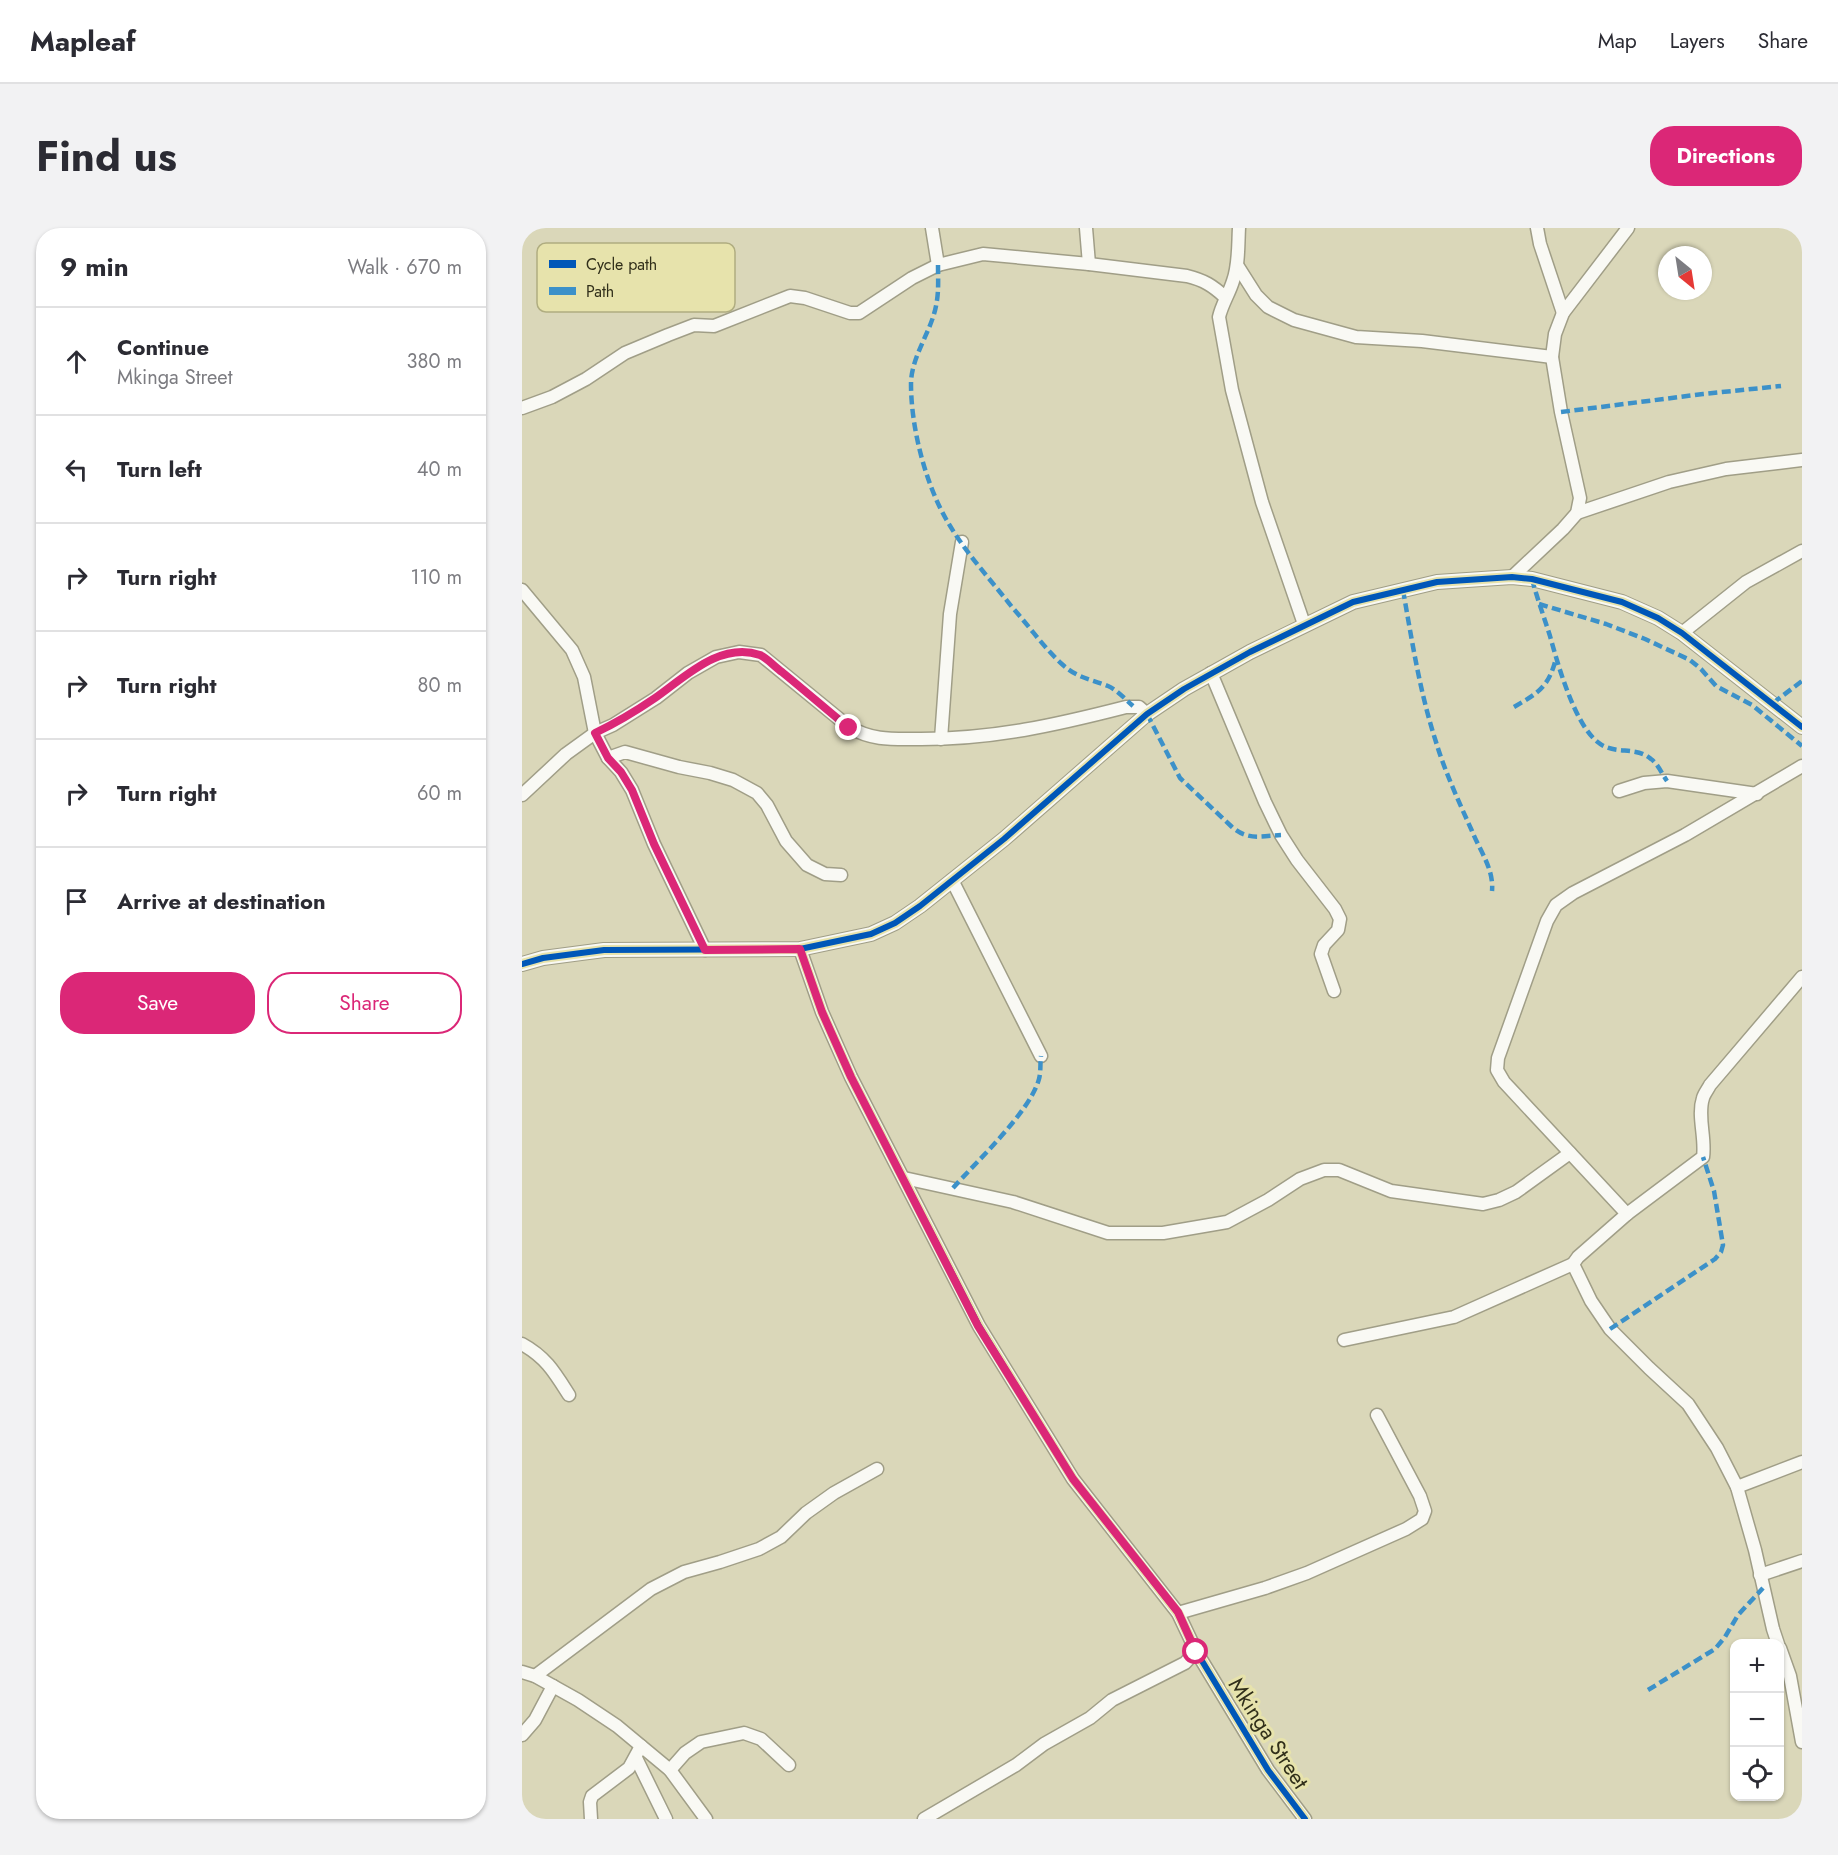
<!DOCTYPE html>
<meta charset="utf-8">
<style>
body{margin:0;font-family:Jost,sans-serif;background:#f2f2f3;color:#2b2b33}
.controls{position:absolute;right:18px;bottom:18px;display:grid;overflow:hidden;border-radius:12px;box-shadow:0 2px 4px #0004}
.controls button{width:54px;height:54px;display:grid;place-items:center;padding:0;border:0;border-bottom:2px solid #e1e1e2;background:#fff;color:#2b2b33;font:30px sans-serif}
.compass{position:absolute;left:1136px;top:18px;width:54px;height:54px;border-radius:50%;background:#fff;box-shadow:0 2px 4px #0004;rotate:150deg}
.stop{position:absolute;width:18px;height:18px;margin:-14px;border:4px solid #db2777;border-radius:50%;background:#fff}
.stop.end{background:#db2777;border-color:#fff;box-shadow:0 2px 6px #0008}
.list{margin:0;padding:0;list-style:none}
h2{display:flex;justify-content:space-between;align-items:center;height:78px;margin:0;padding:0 24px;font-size:26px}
h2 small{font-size:20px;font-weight:400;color:#7c7c81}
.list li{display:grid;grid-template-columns:39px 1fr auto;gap:18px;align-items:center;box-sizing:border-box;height:108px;padding:0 24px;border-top:2px solid #e1e1e2}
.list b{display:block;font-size:22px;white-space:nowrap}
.list p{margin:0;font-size:20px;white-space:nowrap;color:#7c7c81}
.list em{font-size:20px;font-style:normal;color:#7c7c81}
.actions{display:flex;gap:12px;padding:18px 24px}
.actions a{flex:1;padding:14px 0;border:2px solid #db2777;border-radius:24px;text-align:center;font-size:21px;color:#db2777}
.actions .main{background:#db2777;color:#fff}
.icon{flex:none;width:33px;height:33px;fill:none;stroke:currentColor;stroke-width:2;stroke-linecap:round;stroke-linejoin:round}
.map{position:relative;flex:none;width:1280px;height:1591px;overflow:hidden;border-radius:24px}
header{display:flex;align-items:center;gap:36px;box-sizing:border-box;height:84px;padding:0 30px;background:#fff;border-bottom:2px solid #e1e1e2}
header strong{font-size:28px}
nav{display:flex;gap:33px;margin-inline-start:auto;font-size:21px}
.intro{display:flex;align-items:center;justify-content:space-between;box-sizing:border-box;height:144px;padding:0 36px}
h1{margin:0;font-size:42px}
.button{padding:15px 27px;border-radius:24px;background:#db2777;color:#fff;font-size:21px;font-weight:700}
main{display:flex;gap:36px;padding:0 36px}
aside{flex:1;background:#fff;border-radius:24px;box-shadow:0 2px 4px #0004}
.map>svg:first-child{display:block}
</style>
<header>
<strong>Mapleaf</strong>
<nav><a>Map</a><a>Layers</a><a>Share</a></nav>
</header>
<div class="intro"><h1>Find us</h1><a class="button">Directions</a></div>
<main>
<aside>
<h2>9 min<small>Walk · 670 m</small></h2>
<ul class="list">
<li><svg class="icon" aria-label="ahead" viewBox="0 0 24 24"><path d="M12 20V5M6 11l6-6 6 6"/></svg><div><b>Continue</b><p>Mkinga Street</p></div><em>380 m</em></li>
<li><svg class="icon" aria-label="left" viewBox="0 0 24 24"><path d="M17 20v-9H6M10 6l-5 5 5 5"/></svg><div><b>Turn left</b></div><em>40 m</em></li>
<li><svg class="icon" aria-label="right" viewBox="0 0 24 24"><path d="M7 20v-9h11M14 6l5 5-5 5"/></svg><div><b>Turn right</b></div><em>110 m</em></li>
<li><svg class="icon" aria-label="right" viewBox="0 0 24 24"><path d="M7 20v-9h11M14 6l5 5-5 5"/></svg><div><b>Turn right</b></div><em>80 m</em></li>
<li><svg class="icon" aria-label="right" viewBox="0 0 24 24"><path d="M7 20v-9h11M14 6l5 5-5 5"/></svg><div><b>Turn right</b></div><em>60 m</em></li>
<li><svg class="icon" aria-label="arrive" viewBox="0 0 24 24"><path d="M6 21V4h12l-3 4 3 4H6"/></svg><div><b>Arrive at destination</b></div></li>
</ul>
<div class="actions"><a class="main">Save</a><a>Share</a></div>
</aside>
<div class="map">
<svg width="1280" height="1591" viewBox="0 0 1280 1591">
<rect width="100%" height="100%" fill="#dad7b9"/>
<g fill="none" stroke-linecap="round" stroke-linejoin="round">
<g stroke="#a09e87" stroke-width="15">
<g id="minor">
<polyline points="410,0 416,37"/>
<polyline points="564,0 567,36"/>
<path d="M717 0C716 17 717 37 711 53 707 66 700 76 697 89L710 162 740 274 782 396"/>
<polyline points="1015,0 1018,16 1041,85"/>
<polyline points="715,37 734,67 746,79 772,92 834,109 900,113 1030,129"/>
<path d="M0 180 30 169 64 151 103 125 146 107 172 97 192 98 268 68 283 70 328 85H337L390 50 416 37 461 26 567 36 665 48C682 52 691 58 703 69"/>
<polyline points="1055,285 1147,254 1204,241 1280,232"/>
<polyline points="990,349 1041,301 1055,285 1058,270 1039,184 1030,129 1033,106 1041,85 1106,0"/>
<polyline points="0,362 50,422 62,449 73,505 86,530 99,544 110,562 132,616 183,722"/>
<polyline points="1160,405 1224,354 1280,323"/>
<polyline points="689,445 743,574 759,607 775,632 813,681 818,691 816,702 802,717 799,726 812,763"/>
<polyline points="419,511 428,386 440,314"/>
<polyline points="86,530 103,524 157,539 188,545 211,552 235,565 245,577 264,613 285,637 303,646 319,647"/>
<polyline points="1097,563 1122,555 1145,553 1235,566"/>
<path d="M0 567 44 526 73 505 91 497 134 470 166 445 194 429 217 424 239 427 327 499C351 513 371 511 399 511 472 511 534 497 604 479H617L625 486"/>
<polyline points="430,652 519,828"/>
<polyline points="278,721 300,784 329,849 457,1098 551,1251 656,1385 674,1423 746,1542 783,1591"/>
<polyline points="382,950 491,974 586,1005 641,1005 705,994 746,972 778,951 802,942 817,942 869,963 961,976 977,972 994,964 1048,925"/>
<polyline points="1105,986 982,854 975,842 976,830 1025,693 1034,677 1051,665 1163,607 1280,538"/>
<polyline points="822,1112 932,1089 1051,1036"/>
<path d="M0 1116C24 1129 33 1145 47 1167"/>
<polyline points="1215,1259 1280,1234"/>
<polyline points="1238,1347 1280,1333"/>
<polyline points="656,1385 743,1360 785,1345 884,1301 900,1291 903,1283 898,1268 855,1187"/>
<path d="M1256 1416 1251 1401 1233 1322 1215 1259 1195 1220 1166 1176 1127 1140 1088 1101 1069 1073 1051 1036 1056 1029 1105 986 1181 929C1184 910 1175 888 1181 870 1182 866 1186 861 1188 857L1280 749"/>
<polyline points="1258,1420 1268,1448 1280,1514"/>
<polyline points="0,1444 13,1448 56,1472 95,1498 148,1542 184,1591"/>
<polyline points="13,1448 129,1361 162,1344 198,1334 237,1321 259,1309 284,1285 312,1265 355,1241"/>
<polyline points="0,1507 13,1492 31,1458"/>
<polyline points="114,1530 144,1591"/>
<polyline points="148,1542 163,1525 179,1514 222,1505 239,1511 267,1537"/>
<polyline points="69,1591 68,1574 70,1568 107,1540 119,1518"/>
<polyline points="402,1591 494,1537 522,1516 568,1490 590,1472 663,1435 674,1423"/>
</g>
</g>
<g stroke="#a09e87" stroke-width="16">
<polyline id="tertiary" points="0,736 21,730 82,722 278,721 349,706 373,695 398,678 482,611 625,486 662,461 728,424 831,374 915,354 990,349 1010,351 1100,374 1136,390 1160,405 1280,499"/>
</g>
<use href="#minor" stroke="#f9f9f4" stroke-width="12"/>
<use href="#tertiary" stroke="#f9f9f4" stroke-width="14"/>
<g stroke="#3c91c9" stroke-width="4.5" stroke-dasharray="9 4.5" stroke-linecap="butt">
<path d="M416 37C416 51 417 64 414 78 409 104 389 129 389 156 389 199 403 254 424 291 442 323 468 351 490 379 507 398 522 420 541 437 557 451 569 451 586 458 595 462 603 471 611 478"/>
<polyline points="1039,184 1181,166 1259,158"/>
<path d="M1010 351C1015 370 1022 389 1028 408 1036 437 1053 498 1077 515 1092 527 1115 518 1129 531 1136 536 1140 546 1145 553"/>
<path d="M881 362C890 413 898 465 914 514 923 544 937 574 950 603 958 623 972 641 970 663"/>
<polyline points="1017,376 1084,396 1123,411 1168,432 1179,441 1194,458 1230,477 1280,518"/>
<polyline points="1251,475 1280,453"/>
<path d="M992 479C1016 465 1027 459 1034 430"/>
<path d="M625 486 658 550 710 599C726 613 740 608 759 607"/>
<path d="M431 960C455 933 508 884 517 851 519 844 518 835 519 828"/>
<polyline points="1088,1101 1193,1031 1199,1024 1201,1017 1192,963 1181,929"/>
<polyline points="1126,1462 1193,1421 1203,1409 1216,1387 1241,1360"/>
</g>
<g stroke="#e7e3ac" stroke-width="10">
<g id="cycleway">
<polyline points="278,721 300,784 329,849 457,1098 551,1251 656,1385 674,1423 746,1542 783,1591"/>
<polyline points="0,736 21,730 82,722 278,721 349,706 373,695 398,678 482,611 625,486 662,461 728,424 831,374 915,354 990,349 1010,351 1100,374 1136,390 1160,405 1280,499"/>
</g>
</g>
<use href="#cycleway" stroke="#0057b8" stroke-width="6"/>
</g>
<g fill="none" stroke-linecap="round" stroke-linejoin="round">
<path stroke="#db2777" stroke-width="8" d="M327 500C304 481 282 462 260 444 253 439 245 430 238 427 198 413 162 450 133 470 114 483 94 495 73 505L86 530 99 544 110 562 132 616 183 722 278 721 300 784 329 849 456 1098 551 1251 656 1384 674 1424"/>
</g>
<g text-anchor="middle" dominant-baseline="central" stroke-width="6" stroke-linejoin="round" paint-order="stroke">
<g font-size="22" fill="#312f1a" stroke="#e7e3ac">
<text transform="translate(747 1505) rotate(57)">Mkinga Street</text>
</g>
</g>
<rect x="15" y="15" width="198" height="69" rx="9" fill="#e7e3ac" stroke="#b0ad80" stroke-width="1.5"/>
<rect x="27" y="32" width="27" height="8" fill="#0057b8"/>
<rect x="27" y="59" width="27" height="8" fill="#3c91c9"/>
<g font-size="16" fill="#312f1a">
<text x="64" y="42">Cycle path</text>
<text x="64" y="69">Path</text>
</g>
</svg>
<div class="controls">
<button>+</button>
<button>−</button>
<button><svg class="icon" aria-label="locate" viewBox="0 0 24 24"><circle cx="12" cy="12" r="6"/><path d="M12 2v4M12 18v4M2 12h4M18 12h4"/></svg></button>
</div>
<svg class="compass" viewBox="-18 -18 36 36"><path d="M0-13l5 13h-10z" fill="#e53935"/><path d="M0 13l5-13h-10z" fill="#7c7c81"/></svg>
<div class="stop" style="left:674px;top:1424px"></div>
<div class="stop end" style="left:327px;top:500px"></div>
</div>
</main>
